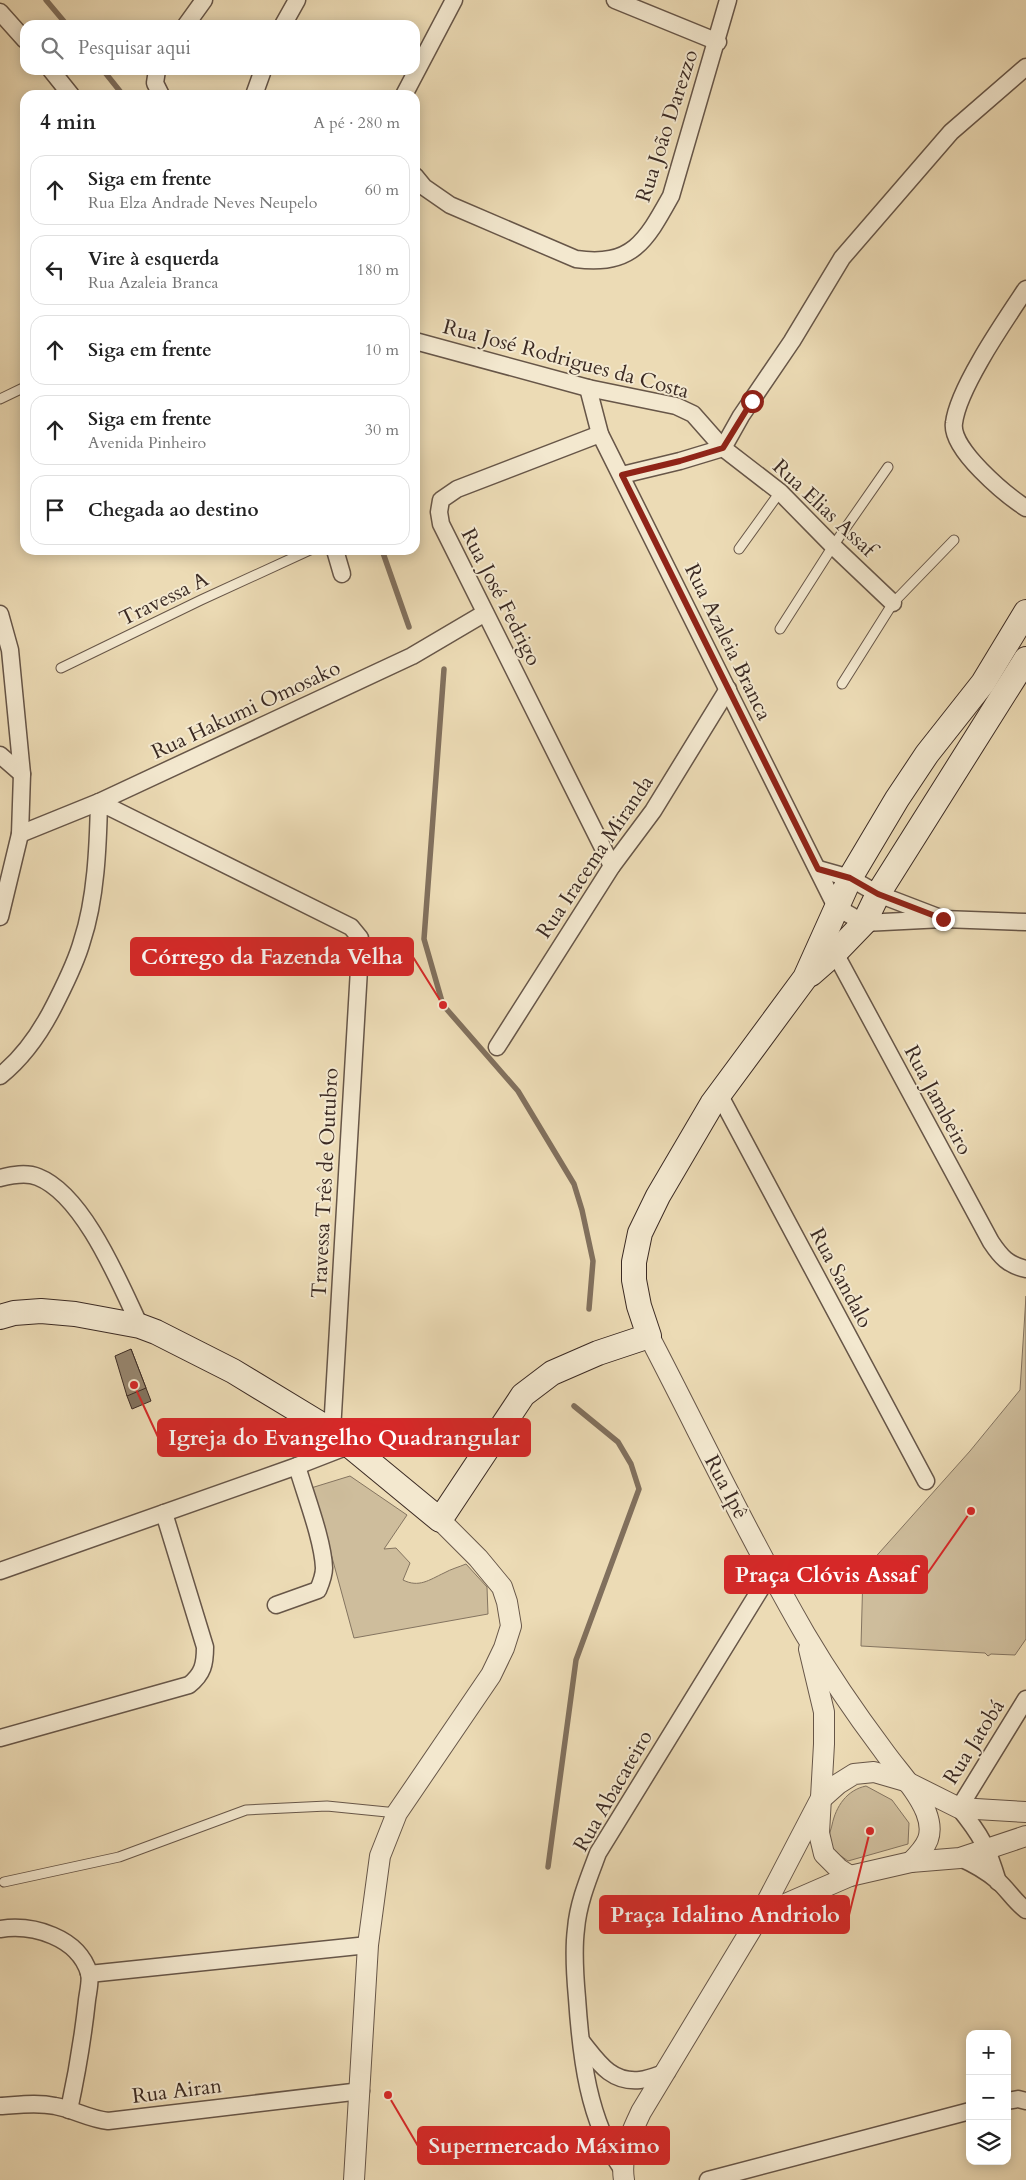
<!DOCTYPE html>
<html lang="pt">
<meta charset="utf-8">
<style>
body{margin:0;font-family:Cardo,serif;background:#f2f2f2;color:#222}
.controls{position:absolute;right:15px;bottom:15px;display:grid;overflow:hidden;border-radius:10px;box-shadow:0 2px 12px #0003}
.controls button{width:45px;height:45px;display:grid;place-items:center;padding:0;border:0;border-bottom:1px solid #e0e0e0;background:#fff;color:#222;font:25px sans-serif}
.stop{position:absolute;width:15px;height:15px;margin:-11px;border:4px solid #8f2418;border-radius:50%;background:#fff}
.stop.end{background:#8f2418;border-color:#fff;box-shadow:0 1px 5px #0008}
.list{margin:0;padding:0;list-style:none}
h2{display:flex;justify-content:space-between;align-items:center;height:65px;margin:0;padding:0 20px;font-size:21px}
h2 small{font-size:16px;font-weight:400;color:#767676}
.list li{display:grid;grid-template-columns:32px 1fr auto;gap:15px;align-items:center;box-sizing:border-box;height:70px;margin:0 10px 10px;padding:0 10px;border:1px solid #e0e0e0;border-radius:15px}
.list b{display:block;font-size:19px;white-space:nowrap}
.list p{margin:0;font-size:16px;white-space:nowrap;color:#767676}
.list em{font-size:16px;font-style:normal;color:#767676}
.icon{flex:none;width:28px;height:28px;fill:none;stroke:currentColor;stroke-width:2;stroke-linecap:round;stroke-linejoin:round}
.map{position:relative;flex:none;width:1026px;height:2180px;overflow:hidden}
.search{position:absolute;background:#fff;box-shadow:0 2px 12px #0003;left:20px;top:20px;width:400px;height:55px;display:flex;align-items:center;gap:12px;box-sizing:border-box;padding:0 18px;border-radius:15px;color:#767676;font-size:19px}
.panel{position:absolute;background:#fff;box-shadow:0 2px 12px #0003;left:20px;top:90px;width:400px;height:465px;border-radius:15px}
.map>svg:first-child{display:block}
</style>
<div class="map">
<svg width="1026" height="2180" viewBox="0 0 1026 2180">
<rect width="100%" height="100%" fill="#ecdbb5"/>
<filter id="stains"><feTurbulence type="fractalNoise" baseFrequency=".004" numOctaves="4"/><feColorMatrix values="0 0 0 0 .2 0 0 0 0 .09 0 0 0 0 .02 0 0 0 .5 -.17"/></filter>
<radialGradient id="worn" r=".72"><stop offset=".6" stop-color="#630" stop-opacity="0"/><stop offset="1" stop-color="#630" stop-opacity=".3"/></radialGradient>
<g fill="#cebd9c" stroke="#847460">
<polygon points="1026,1296 1026,1639 1015,1655 991,1654 988,1656 985,1653 861,1646 863,1571 970,1451 1020,1390"/>
<path d="M350 1476 407 1515 384 1549 396 1548 410 1563 403 1580C419 1588 429 1580 444 1573 451 1569 459 1567 466 1564L487 1587 488 1614 354 1638 324 1528 311 1488Z"/>
<path d="M866 1786 892 1800 909 1823 908 1844 848 1861C840 1855 832 1851 829 1841 828 1836 831 1830 832 1825 836 1806 847 1790 866 1786Z"/>
</g>
<g fill="none" stroke-linecap="round" stroke-linejoin="round">
<g stroke="#81705d" stroke-width="5.5">
<polyline points="46,0 67,25"/>
<polyline points="103,70 123,95"/>
<polyline points="382,550 409,627"/>
<polyline points="444,669 424,939 443,1005 518,1091 574,1184 582,1210 593,1261 589,1309"/>
<polyline points="548,1867 576,1660 639,1489 631,1464 618,1442 574,1406"/>
</g>
<g stroke="#675648" stroke-width="11">
<g id="service">
<polyline points="0,399 25,387"/>
<polyline points="739,549 780,492"/>
<polyline points="780,629 833,546 888,467"/>
<polyline points="61,668 201,600 310,550"/>
<polyline points="842,684 893,603 954,540"/>
<polyline points="4,1882 119,1857 246,1810 327,1806 397,1813"/>
</g>
</g>
<g stroke="#675648" stroke-width="19">
<g id="minor">
<polyline points="615,0 718,42"/>
<polyline points="0,12 25,40"/>
<polyline points="186,25 204,0"/>
<polyline points="283,25 297,0"/>
<polyline points="51,70 71,95"/>
<polyline points="157,70 155,83 161,95"/>
<polyline points="254,95 263,70"/>
<polyline points="404,95 454,0"/>
<path d="M415 176 424 187 450 205 576 259C632 267 646 241 671 196L728 0"/>
<path d="M1026 289C1006 319 958 388 954 423 950 449 1006 495 1026 508"/>
<polyline points="415,341 588,388 676,406 693,414 723,448 780,492 833,546 893,603"/>
<polyline points="588,388 600,434 836,907 864,923 943,919 1026,922"/>
<polyline points="600,434 457,489 441,500 439,512 441,524 612,866"/>
<polyline points="622,475 680,461 723,448 741,416 792,341 842,258 951,132 1026,67"/>
<polyline points="335,550 342,574"/>
<polyline points="0,614 10,650 22,774 20,834 0,917"/>
<polyline points="0,755 22,774"/>
<polyline points="20,834 99,802 412,656 485,613"/>
<polyline points="818,869 850,878 878,894 938,917"/>
<path d="M827 946 835 953 991 1242C1001 1257 1008 1265 1026 1269"/>
<polyline points="497,1047 612,866 653,811 728,689"/>
<path d="M0 1076C25 1056 41 1032 55 1004 65 984 76 963 82 941 96 899 98 846 99 802L351 927 360 938V952L332 1431"/>
<polyline points="719,1094 926,1481"/>
<path d="M0 1178C12 1175 26 1172 38 1177 84 1195 120 1284 140 1326"/>
<polyline points="0,1571 297,1466 351,1445"/>
<path d="M276 1605 318 1590C321 1583 324 1575 324 1568 323 1540 305 1494 297 1466"/>
<path d="M0 1738 189 1685C203 1674 205 1664 205 1647L164 1513"/>
<path d="M960 1858C974 1864 986 1871 998 1881 1008 1890 1015 1902 1026 1910"/>
<path d="M998 1882C988 1848 981 1835 959 1808L1026 1699"/>
<path d="M0 1929C33 1924 78 1937 89 1973 91 1980 88 1992 87 2000 83 2037 77 2073 69 2110"/>
<polyline points="89,1974 368,1945"/>
<path d="M582 2042C598 2062 611 2083 640 2080 649 2079 658 2075 667 2072"/>
<polyline points="1007,2101 1018,2099 1026,2101"/>
<path d="M0 2106C18 2105 37 2102 55 2106 73 2109 89 2119 108 2121L361 2091"/>
<path d="M622 2169C588 2120 581 2057 577 1998 575 1976 573 1952 576 1929 578 1903 589 1877 598 1853L771 1572"/>
<polyline points="708,2180 970,2111"/>
</g>
</g>
<g stroke="#675648" stroke-width="22">
<g id="tertiary">
<path d="M649 1336C701 1436 749 1537 805 1634 828 1673 856 1714 883 1750 897 1770 917 1790 926 1812 935 1835 927 1846 911 1862"/>
<polyline points="809,1649 824,1712 824,1744 819,1833 824,1854 839,1869 850,1876"/>
<polyline points="760,1915 850,1876 911,1862 960,1858 1026,1836"/>
<polyline points="354,2180 368,1945 380,1856 397,1813 491,1675 504,1648 511,1626 507,1602 502,1587 478,1558 440,1520"/>
<path d="M624 2180C620 2156 631 2133 641 2112L760 1915 820 1800 838 1784 854 1774 874 1772 905 1781 959 1808 1026 1812"/>
</g>
</g>
<g stroke="#3b2a23" stroke-width="26">
<g id="secondary">
<polyline points="811,974 835,953 864,923 878,894 1026,659"/>
<polyline points="0,1317 14,1313 41,1311 75,1314 140,1326 156,1332 233,1371 332,1431 440,1520 523,1395 552,1373 598,1353 649,1336 639,1306 634,1280 634,1262 640,1233 658,1196 712,1104 805,978 850,878 897,799 927,754 983,683 1026,612"/>
</g>
</g>
<use href="#service" stroke="#f3e8cf" stroke-width="9"/>
<use href="#minor" stroke="#f3e8cf" stroke-width="16"/>
<use href="#tertiary" stroke="#f3e8cf" stroke-width="20"/>
<use href="#secondary" stroke="#f3e8cf" stroke-width="24"/>
</g>
<polygon fill="#82735f" stroke="#3b2a23" points="131,1349 151,1401 132,1409 127,1396"/>
<polygon fill="#97866f" stroke="#3b2a23" points="131,1349 146,1388 127,1396 115,1356"/>
<g fill="none" stroke-linecap="round" stroke-linejoin="round">
<polyline stroke="#8f2418" stroke-width="6" points="752,401 723,448 680,461 622,475 818,869 850,878 878,894 943,919"/>
</g>
<g text-anchor="middle" dominant-baseline="central" stroke-width="4" stroke-linejoin="round" paint-order="stroke">
<g font-size="21" fill="#3b2a23" stroke="#f3e8cf">
<text transform="translate(667 126) rotate(-72)">Rua João Darezzo</text>
<text transform="translate(566 359) rotate(15)">Rua José Rodrigues da Costa</text>
<text transform="translate(824 508) rotate(43)">Rua Elias Assaf</text>
<text transform="translate(501 597) rotate(63)">Rua José Fedrigo</text>
<text transform="translate(164 599) rotate(-26)">Travessa A</text>
<text transform="translate(728 642) rotate(64)">Rua Azaleia Branca</text>
<text transform="translate(246 710) rotate(-25)">Rua Hakumi Omosako</text>
<text transform="translate(595 857) rotate(-56)">Rua Iracema Miranda</text>
<text transform="translate(938 1100) rotate(62)">Rua Jambeiro</text>
<text transform="translate(325 1183) rotate(-87)">Travessa Três de Outubro</text>
<text transform="translate(841 1278) rotate(62)">Rua Sandalo</text>
<text transform="translate(726 1487) rotate(62)">Rua Ipê</text>
<text transform="translate(974 1742) rotate(-58)">Rua Jatobá</text>
<text transform="translate(613 1791) rotate(-60)">Rua Abacateiro</text>
<text transform="translate(177 2091) rotate(-7)">Rua Airan</text>
</g>
</g>
<path fill="none" stroke="#d62828" stroke-width="2" d="M443 1005L413 957M134 1385L158 1437M971 1511L927 1574M870 1831L849 1915M388 2095L418 2146"/>
<g fill="#d62828" stroke="#f3e8cf" stroke-width="2">
<circle cx="443" cy="1005" r="5"/>
<circle cx="134" cy="1385" r="5"/>
<circle cx="971" cy="1511" r="5"/>
<circle cx="870" cy="1831" r="5"/>
<circle cx="388" cy="2095" r="5"/>
</g>
<g fill="#d62828" stroke="#d62828" stroke-width="2">
<rect x="131" y="938" width="282" height="37" rx="5"/>
<rect x="158" y="1419" width="372" height="37" rx="5"/>
<rect x="725" y="1556" width="202" height="37" rx="5"/>
<rect x="600" y="1896" width="249" height="37" rx="5"/>
<rect x="418" y="2127" width="251" height="37" rx="5"/>
</g>
<g font-size="22" text-anchor="middle" font-weight="bold" fill="#fff">
<text x="272" y="964">Córrego da Fazenda Velha</text>
<text x="344" y="1445">Igreja do Evangelho Quadrangular</text>
<text x="826" y="1582">Praça Clóvis Assaf</text>
<text x="725" y="1922">Praça Idalino Andriolo</text>
<text x="544" y="2153">Supermercado Máximo</text>
</g>
<rect width="100%" height="100%" filter="url(#stains)"/>
<rect width="100%" height="100%" fill="url(#worn)"/>
</svg>
<div class="controls">
<button>+</button>
<button>−</button>
<button><svg class="icon" aria-label="layers" viewBox="0 0 24 24"><path d="M12 4l9 5-9 5-9-5zM3 14l9 5 9-5"/></svg></button>
</div>
<div class="stop" style="left:752px;top:401px"></div>
<div class="stop end" style="left:943px;top:919px"></div>
<div class="search"><svg class="icon" aria-label="search" viewBox="0 0 24 24"><circle cx="10" cy="10" r="6"/><path d="M15 15l6 6"/></svg>Pesquisar aqui</div>
<section class="panel">
<h2>4 min<small>A pé · 280 m</small></h2>
<ul class="list">
<li><svg class="icon" aria-label="ahead" viewBox="0 0 24 24"><path d="M12 20V5M6 11l6-6 6 6"/></svg><div><b>Siga em frente</b><p>Rua Elza Andrade Neves Neupelo</p></div><em>60 m</em></li>
<li><svg class="icon" aria-label="left" viewBox="0 0 24 24"><path d="M17 20v-9H6M10 6l-5 5 5 5"/></svg><div><b>Vire à esquerda</b><p>Rua Azaleia Branca</p></div><em>180 m</em></li>
<li><svg class="icon" aria-label="ahead" viewBox="0 0 24 24"><path d="M12 20V5M6 11l6-6 6 6"/></svg><div><b>Siga em frente</b></div><em>10 m</em></li>
<li><svg class="icon" aria-label="ahead" viewBox="0 0 24 24"><path d="M12 20V5M6 11l6-6 6 6"/></svg><div><b>Siga em frente</b><p>Avenida Pinheiro</p></div><em>30 m</em></li>
<li><svg class="icon" aria-label="arrive" viewBox="0 0 24 24"><path d="M6 21V4h12l-3 4 3 4H6"/></svg><div><b>Chegada ao destino</b></div></li>
</ul>
</section>
</div>
